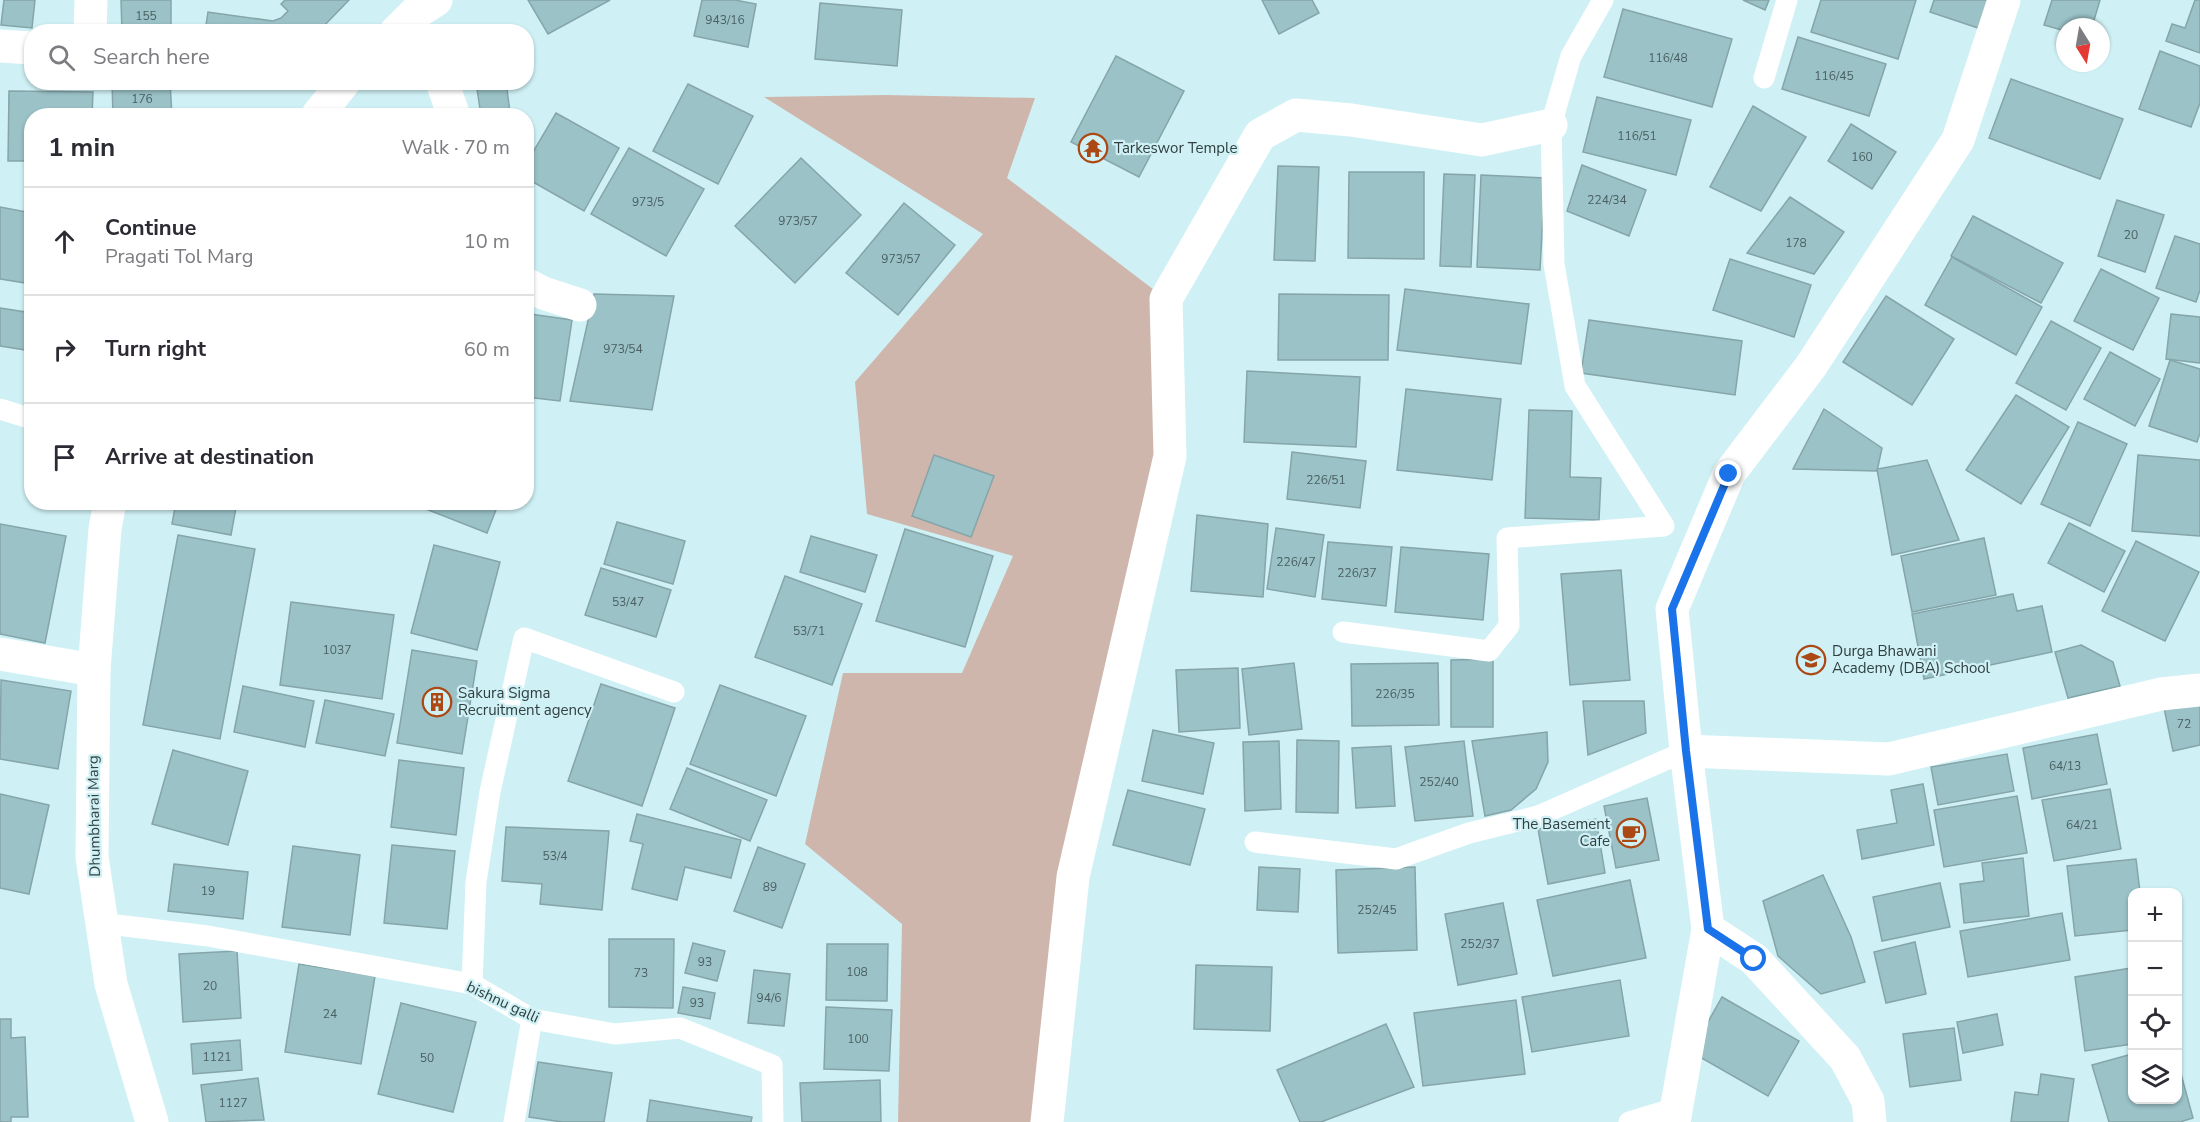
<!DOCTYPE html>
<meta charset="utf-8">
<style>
body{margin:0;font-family:"Nunito Sans",sans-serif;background:#f2f2f3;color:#2b2b33}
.controls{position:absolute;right:18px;bottom:18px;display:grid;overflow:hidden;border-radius:12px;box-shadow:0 2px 4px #0004}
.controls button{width:54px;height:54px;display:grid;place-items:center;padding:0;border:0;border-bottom:2px solid #e1e1e2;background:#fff;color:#2b2b33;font:30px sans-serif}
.compass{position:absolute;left:2056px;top:18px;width:54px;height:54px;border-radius:50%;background:#fff;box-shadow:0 2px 4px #0004;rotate:169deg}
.stop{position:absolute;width:18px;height:18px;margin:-14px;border:4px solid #1a73e8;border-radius:50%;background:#fff}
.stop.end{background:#1a73e8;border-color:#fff;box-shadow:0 2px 6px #0008}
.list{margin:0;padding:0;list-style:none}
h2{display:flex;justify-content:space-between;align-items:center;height:78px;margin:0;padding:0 24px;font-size:26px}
h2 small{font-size:20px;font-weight:400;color:#7c7c81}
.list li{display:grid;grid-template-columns:39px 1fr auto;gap:18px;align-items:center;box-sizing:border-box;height:108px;padding:0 24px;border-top:2px solid #e1e1e2}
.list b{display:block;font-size:22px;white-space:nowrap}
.list p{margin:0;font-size:20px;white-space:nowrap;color:#7c7c81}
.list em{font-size:20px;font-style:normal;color:#7c7c81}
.icon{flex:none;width:33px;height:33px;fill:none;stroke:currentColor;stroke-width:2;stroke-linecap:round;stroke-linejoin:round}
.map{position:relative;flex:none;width:2200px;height:1122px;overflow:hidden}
.search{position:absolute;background:#fff;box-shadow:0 2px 4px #0004;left:24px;top:24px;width:510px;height:66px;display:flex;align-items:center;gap:15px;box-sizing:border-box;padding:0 21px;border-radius:24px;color:#7c7c81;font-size:22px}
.panel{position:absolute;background:#fff;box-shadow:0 2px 4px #0004;left:24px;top:108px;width:510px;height:402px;border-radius:24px}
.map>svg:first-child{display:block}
</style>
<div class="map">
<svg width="2200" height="1122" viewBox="0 0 2200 1122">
<rect width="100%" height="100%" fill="#cff1f5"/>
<polygon fill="#ceb6ac" points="886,95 1035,98 1007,178 1166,299 1170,434 1039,1122 898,1122 902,924 805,844 843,673 962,673 1013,556 867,514 855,382 983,234 764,97"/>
<g fill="#9ac2c7" stroke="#85a5a9" stroke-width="1.5">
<polygon points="4,0 35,0 32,28 1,25"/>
<polygon points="121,0 171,0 171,32 122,32"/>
<polygon points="285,0 349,0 318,32 205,32 208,12 273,21 281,18 288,11 281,4"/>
<polygon points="528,0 610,0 548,34"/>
<polygon points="702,0 735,0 756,4 748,47 694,36"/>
<polygon points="1262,0 1312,0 1319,13 1279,34"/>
<polygon points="1743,0 1769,0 1765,10"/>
<polygon points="1821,0 1916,0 1898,59 1811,32"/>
<polygon points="1934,0 1988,0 1978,28 1930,12"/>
<polygon points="2052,0 2100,0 2092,27 2065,27 2065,31 2044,25"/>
<polygon points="2195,0 2200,0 2200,53 2166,41 2172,24 2185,28"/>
<polygon points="820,3 902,10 897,66 815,59"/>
<polygon points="1623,9 1732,39 1712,107 1604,77"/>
<polygon points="1798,37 1886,64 1869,116 1782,89"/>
<polygon points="2160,51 2200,66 2200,103 2191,127 2139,109"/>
<polygon points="1116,56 1184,91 1139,177 1071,142"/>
<polygon points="2011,79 2123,119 2100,179 1989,138"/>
<polygon points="112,82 170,82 172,116 113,116"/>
<polygon points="476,82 506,82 510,112 481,116"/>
<polygon points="688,84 753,116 718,184 653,151"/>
<polygon points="9,91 93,92 92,116 32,116 32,161 8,161"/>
<polygon points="1597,97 1691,120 1676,175 1583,152"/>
<polygon points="1753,106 1806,137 1761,211 1710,187"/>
<polygon points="556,113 619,148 584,211 526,178 526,164"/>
<polygon points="1851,124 1896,152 1872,189 1828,161"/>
<polygon points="629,148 704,189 666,256 591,214"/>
<polygon points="801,158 861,215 795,283 735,226"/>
<polygon points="1582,165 1646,190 1629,236 1567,211"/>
<polygon points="1278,166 1319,167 1315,261 1274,260"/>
<polygon points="1349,172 1424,172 1424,259 1348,258"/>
<polygon points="1444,174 1475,175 1471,267 1440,266"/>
<polygon points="1481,175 1545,178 1540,270 1477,267"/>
<polygon points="1790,197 1844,232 1814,274 1747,253"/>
<polygon points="2117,200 2164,215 2145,272 2098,256"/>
<polygon points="904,203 955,245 898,315 846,273"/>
<polygon points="0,207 32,213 32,284 0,279"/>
<polygon points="1973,216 2063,263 2041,303 1951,256"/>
<polygon points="2175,236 2200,244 2200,290 2196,302 2156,288"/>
<polygon points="1952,257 2042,307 2016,355 1925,305"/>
<polygon points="1730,259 1811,285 1794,337 1713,310"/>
<polygon points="2101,269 2159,298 2133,350 2074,321"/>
<polygon points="1405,289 1529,304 1521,364 1397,350"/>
<polygon points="594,294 674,296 652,410 570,401"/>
<polygon points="1279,294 1389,295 1388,360 1278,360"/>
<polygon points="1886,296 1954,339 1912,405 1843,362"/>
<polygon points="0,308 32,313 32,351 0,346"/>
<polygon points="530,314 572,320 560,401 526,397 526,336"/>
<polygon points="2171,314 2200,317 2200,363 2166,359"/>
<polygon points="1589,320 1742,341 1735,395 1581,373"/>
<polygon points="2051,321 2101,348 2066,410 2016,383"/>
<polygon points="2110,352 2160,379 2135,426 2084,399"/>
<polygon points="2170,360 2200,369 2200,433 2197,442 2149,426"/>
<polygon points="1247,371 1360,377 1356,447 1244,442"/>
<polygon points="1406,389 1501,399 1492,480 1397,470"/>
<polygon points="2016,395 2069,427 2021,504 1966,470"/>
<polygon points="1824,409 1882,448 1877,471 1793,469"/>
<polygon points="1529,410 1572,411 1570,477 1601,478 1599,520 1525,518"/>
<polygon points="2078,422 2127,444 2090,526 2041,504"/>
<polygon points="1292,452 1366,461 1360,508 1287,499"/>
<polygon points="934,455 994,476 971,537 912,516"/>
<polygon points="2138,455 2200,460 2200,536 2132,531"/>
<polygon points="1927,460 1959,540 1892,555 1877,469"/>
<polygon points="176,502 237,502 231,535 172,524"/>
<polygon points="408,502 499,502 487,533"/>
<polygon points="1197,515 1268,524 1263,597 1191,591"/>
<polygon points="617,522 685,541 673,584 604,564"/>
<polygon points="2069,523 2125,551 2104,592 2048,563"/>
<polygon points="0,524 66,536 45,643 0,634"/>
<polygon points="1276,528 1324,535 1315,597 1267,589"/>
<polygon points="905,529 993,556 965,647 876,621"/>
<polygon points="178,535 255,549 220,739 143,725"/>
<polygon points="811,536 877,555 865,592 800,572"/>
<polygon points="1984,538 1996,595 1912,612 1901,556"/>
<polygon points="2136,541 2199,572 2165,641 2102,611"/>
<polygon points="1328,542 1392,547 1386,606 1322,599"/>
<polygon points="434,545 500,562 477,650 411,633"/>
<polygon points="1401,547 1489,554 1483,620 1395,612"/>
<polygon points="601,568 671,590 656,637 585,615"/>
<polygon points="1621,570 1630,680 1570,685 1561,574"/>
<polygon points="785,576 862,604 832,685 755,657"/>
<polygon points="2013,594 2017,611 2042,606 2052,652 1924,679 1912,614"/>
<polygon points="291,602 394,615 382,699 280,685"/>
<polygon points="2081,645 2113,662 2120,686 2068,698 2055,652"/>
<polygon points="412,650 477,661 462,754 397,743"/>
<polygon points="1493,659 1493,727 1451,727 1451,660"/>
<polygon points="1294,663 1302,729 1249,735 1242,669"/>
<polygon points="1438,663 1439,725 1352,726 1351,664"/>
<polygon points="1238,668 1240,728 1179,732 1176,670"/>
<polygon points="1,680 71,691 58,769 0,759"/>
<polygon points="601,684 675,708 642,806 568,781"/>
<polygon points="720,685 806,716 776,796 690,764"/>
<polygon points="243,686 314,701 305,747 234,732"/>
<polygon points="2200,696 2200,745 2173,751 2163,703"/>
<polygon points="325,700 394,714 385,756 316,743"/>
<polygon points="1583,701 1644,701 1646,733 1588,755"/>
<polygon points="1153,730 1214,743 1203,794 1142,781"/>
<polygon points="1547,732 1548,762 1536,789 1511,810 1485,816 1472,741"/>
<polygon points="2097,734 2107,784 2032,799 2023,748"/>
<polygon points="1297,740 1339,741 1338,813 1296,812"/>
<polygon points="1279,741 1281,809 1245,811 1243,742"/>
<polygon points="1464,741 1473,816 1415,821 1405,747"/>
<polygon points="1391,746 1395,806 1356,808 1352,748"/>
<polygon points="173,750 248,771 228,845 152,824"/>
<polygon points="2007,754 2014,791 1938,805 1931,767"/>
<polygon points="399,760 464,768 456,835 391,827"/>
<polygon points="687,768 767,800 750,841 670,809"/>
<polygon points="1923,784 1934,845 1862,859 1857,830 1897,823 1891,790"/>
<polygon points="2110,789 2121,849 2054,861 2042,800"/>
<polygon points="1128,790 1205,809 1190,865 1113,845"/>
<polygon points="0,794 49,805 29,894 0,888"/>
<polygon points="2017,796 2027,853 1944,867 1934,810"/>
<polygon points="1647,798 1659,860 1616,868 1604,806"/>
<polygon points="637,814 741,840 731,878 685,867 677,900 632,889 643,844 630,841"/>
<polygon points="1596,819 1605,873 1548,884 1538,829"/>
<polygon points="506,827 609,831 602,910 540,904 542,884 502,881"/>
<polygon points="392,845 455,851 447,929 384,923"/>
<polygon points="293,846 360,855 350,935 282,927"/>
<polygon points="758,847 805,864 782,928 734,911"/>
<polygon points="2023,858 2029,916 1964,923 1960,884 1984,881 1982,863"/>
<polygon points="2136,859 2140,892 2132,892 2132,930 2075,936 2067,866"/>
<polygon points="174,864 248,872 243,919 168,911"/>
<polygon points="1259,867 1300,869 1298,912 1257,910"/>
<polygon points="1415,867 1417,950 1338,953 1336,870"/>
<polygon points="1823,875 1851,937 1865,982 1821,994 1778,956 1763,901"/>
<polygon points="1630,880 1646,958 1553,976 1537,900"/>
<polygon points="1940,883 1950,927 1882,941 1873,897"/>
<polygon points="1503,903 1517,974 1458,985 1445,914"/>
<polygon points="2062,913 2070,960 1968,977 1960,931"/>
<polygon points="609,939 674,939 673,1008 609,1007"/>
<polygon points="1915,942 1926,994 1886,1003 1874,952"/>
<polygon points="693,943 725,951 717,981 685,973"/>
<polygon points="827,944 888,944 887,1001 826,1000"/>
<polygon points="237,951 241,1018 183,1022 179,954"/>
<polygon points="299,964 375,976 361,1064 285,1052"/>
<polygon points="1196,965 1272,967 1270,1031 1194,1029"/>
<polygon points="2132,968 2132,1044 2085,1051 2075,977"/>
<polygon points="754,970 790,974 784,1026 748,1023"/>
<polygon points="1620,980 1629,1036 1532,1052 1522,997"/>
<polygon points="683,987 715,993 710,1019 678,1013"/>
<polygon points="1722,997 1799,1041 1768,1096 1691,1052"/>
<polygon points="1516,1000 1525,1074 1423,1086 1414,1013"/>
<polygon points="401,1003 476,1022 453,1112 378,1094"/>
<polygon points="826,1007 892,1010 889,1071 824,1069"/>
<polygon points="1997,1014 2003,1045 1963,1053 1957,1022"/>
<polygon points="0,1019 11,1019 11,1038 25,1037 28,1117 11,1117 11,1122 0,1122"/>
<polygon points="1386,1024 1414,1087 1321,1122 1300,1122 1277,1070"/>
<polygon points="1954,1028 1961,1080 1910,1087 1903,1034"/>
<polygon points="240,1040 242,1070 193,1074 191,1044"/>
<polygon points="2132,1054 2132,1100 2178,1100 2178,1063 2193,1118 2180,1122 2109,1122 2092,1065"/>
<polygon points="538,1062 612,1073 604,1122 562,1122 529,1117"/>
<polygon points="2041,1074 2074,1079 2068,1122 2011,1122 2015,1092 2038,1095"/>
<polygon points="258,1078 264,1120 206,1122 201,1085"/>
<polygon points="880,1080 881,1122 802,1122 800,1083"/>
<polygon points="650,1100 752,1117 751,1122 647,1122"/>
</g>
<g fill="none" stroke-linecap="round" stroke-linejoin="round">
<g stroke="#fff" stroke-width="21">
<polyline points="1764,78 1787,0"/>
<polyline points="0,409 32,419"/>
<polyline points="1343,632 1489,651 1509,626 1507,538 1664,526 1575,386 1554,264 1551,125 1571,56 1603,0"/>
<polyline points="1255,842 1396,859 1469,833 1538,816 1686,751"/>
<polyline points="100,923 208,936 472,984 532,1019 615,1034 680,1028 772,1065 773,1122"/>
<polyline points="472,984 476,882 490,792 524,638 674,692"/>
<polyline points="514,1122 532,1019"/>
<polyline points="1629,1122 1675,1108"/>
</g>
<g stroke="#fff" stroke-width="33">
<polyline points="90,32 91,0"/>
<polyline points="0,46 32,48"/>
<polyline points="442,82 454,116"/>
<polyline points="526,284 543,293 580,305"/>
<polyline points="0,654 94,670"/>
<polyline points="1686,751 1889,759 2161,694 2200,690"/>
<polyline points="1708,929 1754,959 1845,1058 1868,1101 1870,1122"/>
<polyline points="1047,1122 1073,877 1170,456 1166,299 1260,135 1296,115 1351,120 1482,140 1551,125"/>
<polyline points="1674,1122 1708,929 1686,751 1672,609 1729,474 1811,366 1958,140 2004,0"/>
</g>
<g stroke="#fff" stroke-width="33">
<polyline points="396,32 414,14 436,0"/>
<polyline points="317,116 344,82"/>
<polyline points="110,502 105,529 94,670 92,857 111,984 152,1122"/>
</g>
</g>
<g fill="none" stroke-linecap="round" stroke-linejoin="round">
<polyline stroke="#1a73e8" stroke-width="8" points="1729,474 1672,609 1686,751 1708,929 1754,959"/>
</g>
<defs>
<g id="temple-ring" transform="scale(1.5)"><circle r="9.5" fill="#cff1f5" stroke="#ac4814" stroke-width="1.5"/><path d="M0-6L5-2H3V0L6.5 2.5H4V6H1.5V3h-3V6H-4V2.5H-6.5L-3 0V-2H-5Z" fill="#ac4814"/></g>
<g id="school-ring" transform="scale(1.5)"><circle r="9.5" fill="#cff1f5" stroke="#ac4814" stroke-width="1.5"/><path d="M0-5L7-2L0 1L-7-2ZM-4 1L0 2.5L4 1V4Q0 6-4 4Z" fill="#ac4814"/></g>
<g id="building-ring" transform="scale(1.5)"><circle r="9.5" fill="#cff1f5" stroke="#ac4814" stroke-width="1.5"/><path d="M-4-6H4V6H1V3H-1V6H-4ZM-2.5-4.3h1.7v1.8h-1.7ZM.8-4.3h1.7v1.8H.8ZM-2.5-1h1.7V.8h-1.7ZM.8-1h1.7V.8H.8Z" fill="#ac4814"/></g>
<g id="cafe-ring" transform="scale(1.5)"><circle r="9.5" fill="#cff1f5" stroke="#ac4814" stroke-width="1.5"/><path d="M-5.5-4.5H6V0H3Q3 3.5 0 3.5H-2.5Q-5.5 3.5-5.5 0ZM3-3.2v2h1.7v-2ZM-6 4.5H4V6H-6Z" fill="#ac4814"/></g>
</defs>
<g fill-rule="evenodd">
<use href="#temple-ring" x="1093" y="148"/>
<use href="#school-ring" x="1811" y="660"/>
<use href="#building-ring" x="437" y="702"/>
<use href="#cafe-ring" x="1631" y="833"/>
</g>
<g text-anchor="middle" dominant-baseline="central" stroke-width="4.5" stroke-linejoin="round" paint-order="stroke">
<g font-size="12" fill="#4b6062">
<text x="146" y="16">155</text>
<text x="725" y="20">943/16</text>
<text x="1668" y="58">116/48</text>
<text x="1834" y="76">116/45</text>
<text x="142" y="99">176</text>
<text x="1637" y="136">116/51</text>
<text x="1862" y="157">160</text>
<text x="1607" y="200">224/34</text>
<text x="648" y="202">973/5</text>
<text x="798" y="221">973/57</text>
<text x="2131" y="235">20</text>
<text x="1796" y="243">178</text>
<text x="901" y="259">973/57</text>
<text x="623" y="349">973/54</text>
<text x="1326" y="480">226/51</text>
<text x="1296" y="562">226/47</text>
<text x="1357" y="573">226/37</text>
<text x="628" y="602">53/47</text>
<text x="809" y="631">53/71</text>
<text x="337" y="650">1037</text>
<text x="1395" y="694">226/35</text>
<text x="2184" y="724">72</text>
<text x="2065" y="766">64/13</text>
<text x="1439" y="782">252/40</text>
<text x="2082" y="825">64/21</text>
<text x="555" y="856">53/4</text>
<text x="770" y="887">89</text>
<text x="208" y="891">19</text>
<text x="1377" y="910">252/45</text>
<text x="1480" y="944">252/37</text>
<text x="705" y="962">93</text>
<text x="857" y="972">108</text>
<text x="641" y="973">73</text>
<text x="210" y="986">20</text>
<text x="769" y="998">94/6</text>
<text x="697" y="1003">93</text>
<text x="330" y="1014">24</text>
<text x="858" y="1039">100</text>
<text x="217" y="1057">1121</text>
<text x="427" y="1058">50</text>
<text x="233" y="1103">1127</text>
</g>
<g font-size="15" fill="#313f40" stroke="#cff1f5" text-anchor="start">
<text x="1114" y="148">Tarkeswor Temple</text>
<text x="1832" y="651">Durga Bhawani<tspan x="1832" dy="17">Academy (DBA) School</tspan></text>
<text x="458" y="693">Sakura Sigma<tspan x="458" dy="17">Recruitment agency</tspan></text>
<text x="1610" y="824" text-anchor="end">The Basement<tspan x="1610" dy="17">Cafe</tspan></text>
</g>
<g font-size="15" fill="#313f40" stroke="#cff1f5">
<text transform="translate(94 816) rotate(-91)">Dhumbharai Marg</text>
<text transform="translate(503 1002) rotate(25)">bishnu galli</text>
</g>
</g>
</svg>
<div class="controls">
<button>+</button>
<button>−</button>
<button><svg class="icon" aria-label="locate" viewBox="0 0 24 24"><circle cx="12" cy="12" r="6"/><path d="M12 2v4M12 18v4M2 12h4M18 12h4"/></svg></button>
<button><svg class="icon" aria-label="layers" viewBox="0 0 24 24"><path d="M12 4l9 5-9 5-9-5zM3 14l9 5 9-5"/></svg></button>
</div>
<svg class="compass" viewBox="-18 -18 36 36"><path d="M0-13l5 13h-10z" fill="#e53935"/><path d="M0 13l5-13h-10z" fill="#7c7c81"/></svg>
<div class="stop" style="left:1754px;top:959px"></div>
<div class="stop end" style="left:1729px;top:474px"></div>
<div class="search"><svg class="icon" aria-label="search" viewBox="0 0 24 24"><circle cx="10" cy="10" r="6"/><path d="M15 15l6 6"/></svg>Search here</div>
<section class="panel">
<h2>1 min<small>Walk · 70 m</small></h2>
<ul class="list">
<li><svg class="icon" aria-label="ahead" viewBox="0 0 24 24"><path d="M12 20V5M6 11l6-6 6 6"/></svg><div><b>Continue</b><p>Pragati Tol Marg</p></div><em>10 m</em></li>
<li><svg class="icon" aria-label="right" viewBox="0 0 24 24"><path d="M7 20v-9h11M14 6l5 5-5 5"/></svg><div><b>Turn right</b></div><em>60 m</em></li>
<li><svg class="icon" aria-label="arrive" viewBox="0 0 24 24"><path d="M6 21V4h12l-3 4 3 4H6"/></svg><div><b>Arrive at destination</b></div></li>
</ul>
</section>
</div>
